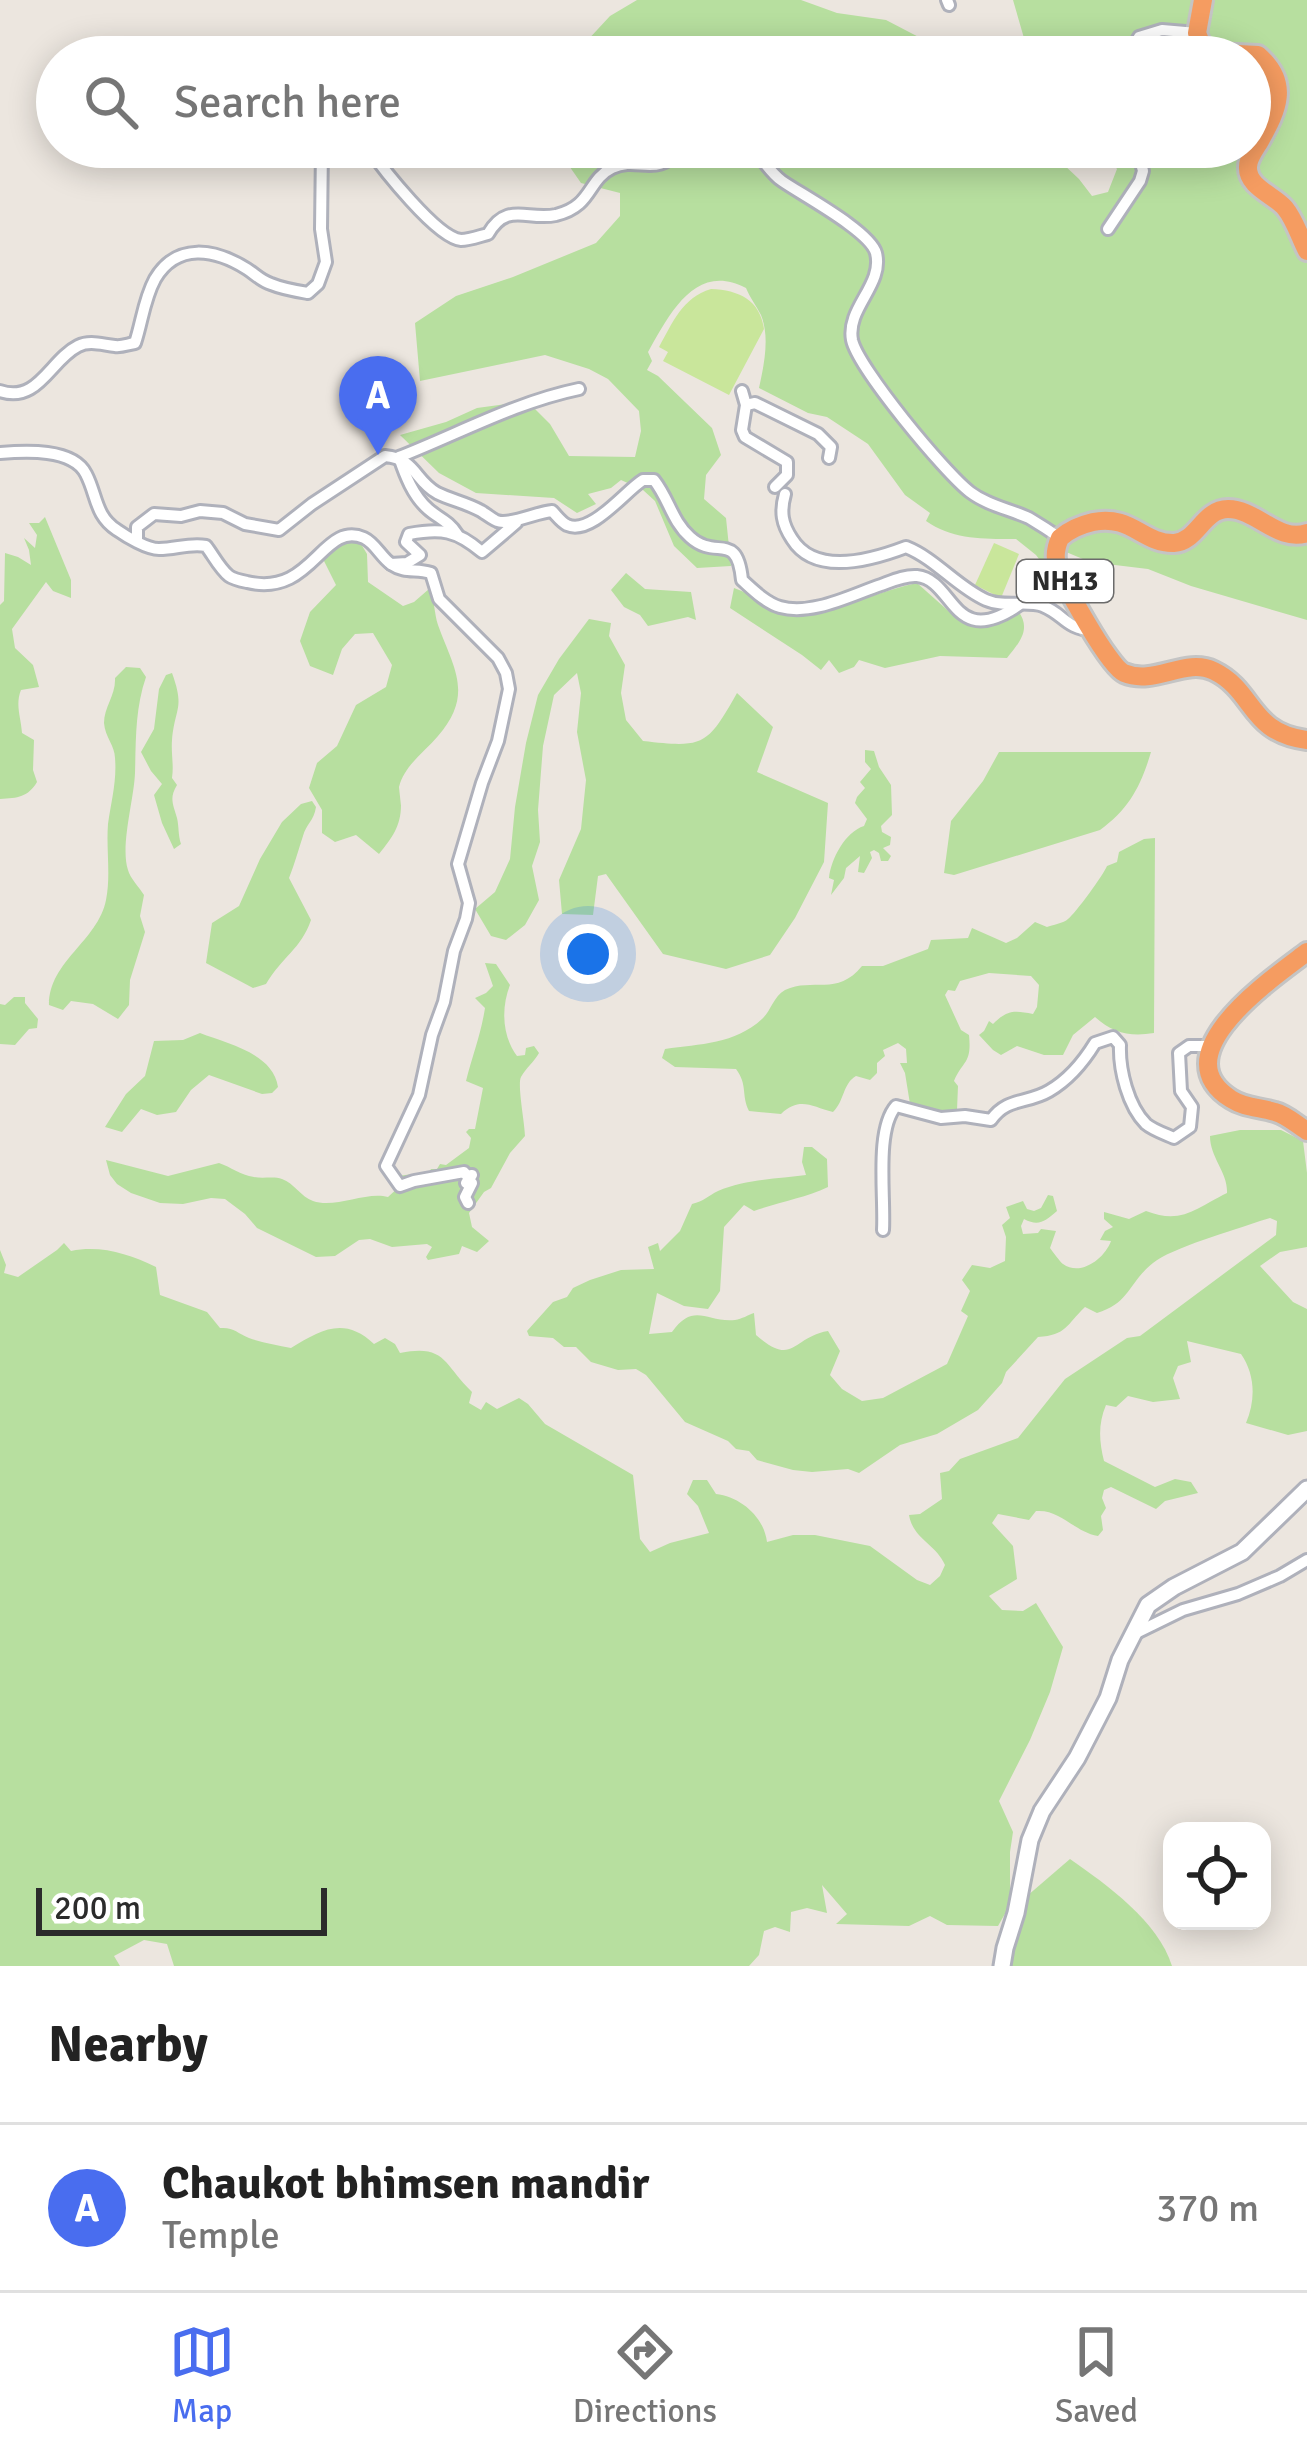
<!DOCTYPE html>
<style>
body{margin:0;font-family:Signika,sans-serif;background:#f2f2f2;color:#222}
.controls{position:absolute;right:36px;bottom:36px;display:grid;overflow:hidden;border-radius:24px;box-shadow:0 6px 30px #0003}
.controls button{width:108px;height:108px;display:grid;place-items:center;padding:0;border:0;border-bottom:3px solid #e0e0e0;background:#fff;color:#222;font:60px sans-serif}
.scale{position:absolute;left:36px;bottom:30px;width:291px;box-sizing:border-box;padding-left:12px;border:6px solid #2b2b2b;border-top:0;font-size:33px;line-height:42px;white-space:nowrap;color:#2b2b2b;-webkit-text-stroke:9px #fff;paint-order:stroke}
.you{position:absolute;left:588px;top:954px;width:42px;height:42px;margin:-30px;border:9px solid #fff;border-radius:50%;background:#1a73e8;box-shadow:0 0 0 18px #1a73e833}
.badge{display:grid;place-items:center;width:78px;height:78px;border-radius:50%;background:#496def;color:#fff;font-size:39px;font-weight:700}
.pin{position:absolute;translate:-50% -99px;filter:drop-shadow(0 3px 6px #0008)}
.pin::after{content:'';position:absolute;top:63px;width:42px;height:36px;background:inherit;clip-path:polygon(0 0,100% 0,50% 100%)}
.list{margin:0;padding:0;list-style:none}
h2{display:flex;justify-content:space-between;align-items:center;height:156px;margin:0;padding:0 48px;font-size:51px}
h2 small{font-size:39px;font-weight:400;color:#767676}
.list li{display:grid;grid-template-columns:78px 1fr auto;gap:36px;align-items:center;box-sizing:border-box;height:168px;padding:0 48px;border-top:3px solid #e0e0e0}
.list b{display:block;font-size:45px;white-space:nowrap}
.list p{margin:0;font-size:39px;white-space:nowrap;color:#767676}
.list em{font-size:39px;font-style:normal;color:#767676}
.icon{flex:none;width:66px;height:66px;fill:none;stroke:currentColor;stroke-width:2;stroke-linecap:round;stroke-linejoin:round}
.map{position:relative;flex:none;width:1307px;height:1966px;overflow:hidden}
.search{position:absolute;background:#fff;box-shadow:0 6px 30px #0003;left:36px;right:36px;top:36px;height:132px;display:flex;align-items:center;gap:30px;box-sizing:border-box;padding:0 42px;border-radius:66px;color:#767676;font-size:45px}
.sheet{height:324px;background:#fff}
nav{display:flex;justify-content:space-around;align-items:center;box-sizing:border-box;height:168px;border-top:3px solid #e0e0e0;background:#fff;font-size:33px;color:#767676}
nav a{display:grid;justify-items:center;gap:6px}
nav .on{color:#496def}
.map>svg:first-child{display:block}
</style>
<div class="map">
<svg width="1307" height="1966" viewBox="0 0 1307 1966">
<rect width="100%" height="100%" fill="#ece6df"/>
<g fill="#b7df9f">
<polygon points="637,0 801,0 837,13 886,20 957,57 572,57 610,16"/>
<path d="M1013 0H1307V620L1191 586 1148 569 1090 562 1047 544 1067 597 1036 555 1016 539C984 539 953 540 926 521L930 513 905 495 868 444 827 417 808 413 759 388C764 365 770 337 761 315 756 305 750 298 746 288 695 261 669 315 648 352L652 361 647 370 658 376 712 428 721 455 706 475 704 499 726 518 731 566 697 568 674 546 655 501 643 490 621 480 611 488 588 494 596 504 577 513 554 498 476 493 439 473 400 435 446 422 477 408 527 401 550 424 569 456 635 457 641 431 639 411 608 379 589 369 545 355 420 381 415 323 456 296 513 277 596 243 620 216V193L581 183 556 147H1045L1079 179 1092 196 1108 192 1117 169 1108 156 1094 147H1250V57H1040L1026 45Z"/>
<path d="M45 517 71 580V598L53 591 46 582 12 629 15 648 33 665 39 687 21 690C15 705 21 717 22 733L34 740 33 770 37 782C28 797 18 798 0 799V605L4 601 5 553 18 557 31 565 29 550 24 538 35 548 37 535 29 523H39Z"/>
<path d="M343 539 361 544 367 554 368 582 403 606 414 602 429 589C435 600 434 613 438 625 454 669 474 694 438 736 425 752 405 764 399 787 399 788 401 804 401 805 401 826 392 838 379 854L356 835 335 842 322 833V810L309 788 317 763 337 746 356 705 386 687 392 665 373 633 355 634 342 649 333 675 310 666 300 641 310 612 336 585 323 559 333 544Z"/>
<polygon points="626,573 645,589 691,592 696,620 688,617 648,626 640,615 624,607 611,590"/>
<path d="M917 583 962 623 980 622 1018 611C1032 629 1019 643 1007 658L940 656 885 668 859 660 854 667 839 673 829 660 821 670 802 655 730 608 734 588C755 595 772 611 796 615 814 619 889 588 917 583Z"/>
<path d="M589 619 611 623 609 636 625 665 621 693 626 720 643 741C704 748 707 746 737 693L773 727 757 772 828 803 824 862 795 918 770 955 726 969 663 954 606 874 598 876 593 915 562 914 559 880 581 829 586 780 577 732 581 693 577 673 554 695 543 746 538 810 540 842 532 866 539 900 525 925 506 940 491 936 475 909 495 892 510 859 515 807 526 743 538 695 559 659Z"/>
<path d="M126 667 140 668 146 677C135 709 136 740 135 773 134 800 120 846 128 870 130 878 139 887 144 895L140 916 145 932 130 980 129 1005 118 1019 93 1004 71 1001 63 1010 49 1005C49 961 98 941 106 900 111 875 106 849 108 824 111 802 117 781 115 758 115 746 105 737 104 723 104 707 116 695 115 678Z"/>
<path d="M172 673C185 709 175 707 172 740 171 754 174 765 172 778L177 785C169 798 173 804 177 818 179 826 178 835 181 844L174 849 162 823 154 795 162 784 151 771 141 752 154 729 159 689 166 675Z"/>
<path d="M865 750 874 751 879 767 891 785 892 815 881 826 882 832 891 837 890 845 883 848 891 856 888 861H881L879 853 874 850 870 852 872 858 864 873 858 872 860 856 846 868 844 878 831 895 834 880 829 878C831 859 845 832 864 826L867 819 855 803 857 797 865 788 860 782 871 769 865 762Z"/>
<path d="M999 752H1151C1141 786 1129 809 1100 830L954 875 944 873 951 821 983 781Z"/>
<path d="M312 801 316 807C314 821 306 824 303 836 298 851 295 863 289 878L311 920C301 949 282 957 266 984L253 988 206 963 212 923 239 906 260 859 282 822 301 804Z"/>
<path d="M1155 838 1154 1033C1130 1037 1113 1033 1095 1017L1073 1035 1063 1055H1044L1017 1046 1001 1055 993 1050 979 1035 984 1031 989 1021 993 1024C1007 1010 1014 1010 1033 1014L1037 1007 1039 985 1031 976 989 973 960 981 955 991 948 990 945 995 961 1030 969 1035C972 1064 963 1060 954 1081L958 1086 957 1110C939 1114 927 1111 910 1104L905 1073 900 1063H907L906 1049 898 1043 883 1050 885 1056 877 1063V1073L870 1080 856 1076C843 1083 844 1102 833 1112 812 1107 800 1096 781 1114L749 1111C741 1095 748 1085 736 1069L675 1067 662 1058 665 1049C700 1044 735 1044 762 1019 771 1011 773 997 785 990 813 977 837 997 862 966H883L928 949 931 940 968 938 972 928 1006 943 1017 938 1035 922 1047 927C1052 925 1064 923 1068 919 1075 914 1104 874 1107 866L1117 862 1119 852 1144 839Z"/>
<path d="M485 963 496 964 510 985C501 1008 502 1036 517 1056L525 1055 526 1048 534 1046 539 1053C534 1062 526 1068 521 1077 517 1084 525 1124 525 1136L510 1153 491 1188 484 1192 469 1213 472 1227 489 1241 477 1252 462 1246 459 1254 428 1260 426 1257 432 1247 427 1244 392 1247 370 1239 359 1240 335 1256 316 1257 257 1228 245 1214 225 1199 211 1198 183 1204 160 1203 131 1193 117 1184 110 1175 106 1160 168 1176 219 1163C231 1167 240 1175 254 1177 263 1179 274 1176 282 1179 294 1183 301 1197 313 1201 335 1209 366 1191 388 1197L400 1186 398 1176 420 1173 426 1177 431 1169H437L440 1164 446 1165 469 1148 471 1138 466 1132 469 1129H475L483 1088 466 1081C472 1057 481 1034 485 1008L475 998 486 993 493 986Z"/>
<polygon points="14,997 25,997 25,1003 38,1019 37,1028 29,1029 15,1045 0,1044 0,1004 5,1005"/>
<path d="M200 1033C228 1044 273 1053 278 1087L272 1093 262 1094 209 1075 191 1090 176 1112 157 1115 141 1109 122 1132 105 1127 126 1094 145 1076 154 1041 183 1040Z"/>
<path d="M1240 1130H1281L1303 1141 1307 1173V1247L1280 1252 1260 1266 1293 1302 1307 1309V1431L1288 1435 1246 1423C1256 1400 1255 1374 1241 1354L1187 1341 1191 1362 1178 1366 1173 1378 1180 1399 1153 1402 1128 1396 1116 1407 1106 1405C1098 1424 1099 1441 1104 1461L1155 1487 1175 1479 1191 1482 1198 1493 1165 1501 1156 1509 1111 1487 1104 1490 1102 1498 1106 1508 1101 1516 1103 1530 1098 1536C1074 1532 1061 1509 1036 1511L1029 1520 998 1514 992 1523 1013 1546 1017 1579 989 1596 1002 1610 1023 1611 1036 1603 1063 1647 1050 1692 1030 1740 999 1801 1013 1832 1010 1852V1905L998 1926 947 1925 930 1916 909 1926 836 1924 847 1914 822 1885 827 1913 807 1908 791 1912 790 1932 775 1927 764 1931 759 1955 749 1966H174L167 1944 144 1940 114 1956 120 1966H0V1250L6 1265 4 1273 18 1277 57 1250 64 1243 71 1251C101 1245 129 1254 156 1267L160 1295 207 1312 220 1328C234 1327 237 1333 249 1338 262 1343 277 1345 291 1348 321 1330 344 1316 374 1344L385 1338 395 1344 400 1353C446 1344 443 1364 472 1392L469 1403 481 1410 486 1402 497 1409 519 1398 528 1404 545 1424 633 1475 640 1539 650 1552 670 1543 709 1533 698 1506 687 1494 693 1480H707L716 1494C741 1497 764 1517 767 1542L793 1535H815L870 1546 917 1580 930 1585 940 1576 945 1565C936 1544 913 1539 909 1515L920 1514 942 1499 940 1473 949 1471 960 1459 1018 1438 1065 1379 1127 1338 1140 1336 1276 1235 1277 1221 1270 1218 1260 1221C1235 1230 1171 1248 1153 1263 1128 1283 1130 1303 1097 1313L1085 1307C1066 1325 1067 1335 1038 1337L1006 1372 1002 1383 978 1410 937 1434 900 1445 859 1473 848 1469 812 1472 793 1470 757 1460 749 1451 736 1449 728 1441 685 1422 646 1375 636 1369 618 1370 591 1362 576 1347H564L553 1338 529 1336 527 1331 553 1302 567 1297 573 1288 590 1280 621 1270 654 1269 648 1247 658 1243 660 1251 680 1231 692 1204C704 1201 708 1196 718 1191 745 1179 778 1179 806 1175L802 1162 804 1147H812L827 1159 828 1187C805 1198 779 1202 754 1211L744 1205 724 1227 720 1291 708 1309 684 1306 657 1293 649 1334 672 1332C694 1301 707 1323 735 1320 742 1319 748 1315 754 1313L756 1335C794 1368 792 1337 828 1331L840 1351 830 1375 842 1389 862 1401 883 1398 947 1364 968 1316 961 1311 970 1291 962 1280 972 1265 990 1268 1005 1261 1006 1237 1002 1225 1010 1218 1006 1207 1023 1201 1027 1209 1034 1211 1041 1208 1048 1195 1053 1196 1057 1211C1045 1221 1039 1227 1024 1219L1021 1226 1023 1234 1038 1233 1041 1229 1056 1231 1050 1248C1053 1252 1060 1262 1063 1264 1081 1277 1105 1258 1111 1241L1100 1240 1105 1231 1113 1227 1104 1219V1212L1129 1219 1146 1211C1182 1225 1196 1208 1227 1193 1228 1172 1210 1158 1210 1136Z"/>
<path d="M1070 1859C1107 1885 1158 1921 1172 1966H1009L1027 1896Z"/>
</g>
<g fill="#c9e69b">
<path d="M711 289C739 290 760 300 764 329L729 395 663 361 668 352 659 347C673 322 682 298 711 289Z"/>
<polygon points="994,543 1019,554 1001,598 975,585"/>
</g>
<g fill="none" stroke-linecap="round" stroke-linejoin="round">
<g stroke="#afb1bb" stroke-width="16">
<g id="street">
<polyline points="947,0 949,5"/>
<polyline points="1134,57 1130,52 1139,37 1162,30 1197,33"/>
<path d="M368 147C382 168 437 238 461 240 469 240 480 236 488 234 507 201 527 221 556 215 593 206 587 180 612 168 639 155 657 180 681 147"/>
<path d="M751 147C762 157 769 172 782 181 802 195 870 231 876 253 884 285 846 308 852 340 858 368 945 473 970 492 987 505 1009 509 1029 518 1039 524 1050 531 1060 538"/>
<polyline points="1108,229 1140,181 1143,171 1137,147"/>
<path d="M0 391C38 404 50 360 78 346 90 340 103 345 115 346 122 347 128 344 135 343 142 322 144 299 155 279 177 242 215 249 247 269 255 274 261 281 271 284 283 289 296 291 308 293L318 284 326 262 321 229 322 147"/>
<polyline points="742,391 746,405 742,430 745,437 787,462 787,475 775,487"/>
<polyline points="746,405 755,403 818,434 831,447 829,458"/>
<path d="M0 453C25 451 73 448 86 474 97 495 95 516 117 530 127 537 147 549 159 549 176 549 189 543 206 546 213 555 220 569 229 576 233 579 242 581 247 582 313 598 322 520 364 538 375 543 381 557 391 564L407 563 420 555 406 542 409 534C441 528 456 530 482 552L516 523"/>
<path d="M785 494C780 512 782 524 792 539 815 576 872 560 906 547 936 559 957 587 986 600 1004 608 1026 600 1043 606 1065 615 1064 628 1094 631"/>
<path d="M457 534C449 521 438 518 428 509 413 496 405 475 399 457 458 434 516 402 579 389"/>
<path d="M137 540V527L154 514 181 516 200 511 223 513 245 524 279 530 312 504 385 456C416 459 414 480 437 493 451 500 467 503 481 511 483 512 495 521 497 521 509 526 537 512 552 511 557 516 561 522 567 525 591 536 625 491 643 480H654C669 499 672 521 690 537 716 561 737 530 742 580 753 590 766 603 780 607 812 616 851 595 881 585 892 581 905 575 917 576 955 580 952 651 1019 605"/>
<path d="M391 564C406 574 415 568 431 573L439 599 498 658 506 673 509 689 498 741 482 783 458 864 469 903 466 919 454 951 444 1002 432 1035 419 1095 386 1166 400 1186 414 1181 464 1172 467 1176 472 1175 466 1183H472L465 1197 468 1203"/>
<path d="M883 1230C885 1196 875 1130 896 1106L941 1118 965 1116 991 1120C1007 1097 1027 1104 1049 1091 1068 1080 1084 1061 1095 1043L1113 1037 1120 1045C1119 1070 1128 1106 1146 1124 1153 1130 1165 1134 1174 1138L1190 1127 1192 1107 1181 1091 1179 1053 1189 1046H1212"/>
<polyline points="1136,1633 1183,1610 1238,1594 1280,1576 1307,1560"/>
</g>
</g>
<g stroke="#afb1bb" stroke-width="21">
<polyline id="secondary" points="1002,1966 1005,1948 1016,1913 1030,1840 1042,1811 1077,1758 1108,1698 1120,1660 1148,1605 1174,1587 1242,1552 1307,1489"/>
</g>
<g stroke="#c4c4c4" stroke-width="24">
<g id="highway">
<path d="M1203 0 1197 33 1202 46 1217 53 1258 55C1290 83 1278 109 1260 141 1256 148 1248 158 1248 167 1247 187 1274 195 1285 208 1295 220 1300 238 1307 251"/>
<path d="M1307 533C1278 543 1257 509 1228 509 1203 509 1197 542 1174 543 1143 544 1131 514 1093 522 1080 525 1070 529 1060 538 1056 547 1054 555 1057 565 1063 583 1109 667 1124 673 1155 686 1185 657 1214 671 1255 691 1249 733 1307 740"/>
<path d="M1307 952C1273 978 1160 1054 1231 1099 1245 1108 1259 1107 1275 1112 1287 1115 1297 1125 1307 1131"/>
</g>
</g>
<use href="#street" stroke="#fff" stroke-width="10"/>
<use href="#secondary" stroke="#fff" stroke-width="15"/>
<use href="#highway" stroke="#f59c61" stroke-width="18"/>
</g>
<g text-anchor="middle" dominant-baseline="central" stroke-width="9" stroke-linejoin="round" paint-order="stroke">
<rect fill="#fff" stroke="#6b6b6b" stroke-width="3" x="1017" y="560" width="96" height="42" rx="9"/>
<g font-size="27" font-weight="bold" fill="#2b2b2b">
<text x="1065" y="581">NH13</text>
</g>
</g>
</svg>
<div class="controls">
<button><svg class="icon" aria-label="locate" viewBox="0 0 24 24"><circle cx="12" cy="12" r="6"/><path d="M12 2v4M12 18v4M2 12h4M18 12h4"/></svg></button>
</div>
<div class="scale">200 m</div>
<div class="you"></div>
<div class="pin badge" style="left:378px;top:455px">A</div>
<div class="search"><svg class="icon" aria-label="search" viewBox="0 0 24 24"><circle cx="10" cy="10" r="6"/><path d="M15 15l6 6"/></svg>Search here</div>
</div>
<section class="sheet">
<h2>Nearby<small></small></h2>
<ul class="list">
<li><span class="badge">A</span><div><b>Chaukot bhimsen mandir</b><p>Temple</p></div><em>370 m</em></li>
</ul>
</section>
<nav>
<a class="on"><svg class="icon" aria-label="map" viewBox="0 0 24 24"><path d="M3 6l6-2 6 2 6-2v14l-6 2-6-2-6 2zM9 4v14M15 6v14"/></svg>Map</a>
<a><svg class="icon" aria-label="directions" viewBox="0 0 24 24"><path d="M12 3l9 9-9 9-9-9zM9 14v-3h6M13 9l2 2-2 2"/></svg>Directions</a>
<a><svg class="icon" aria-label="saved" viewBox="0 0 24 24"><path d="M7 4h10v16l-5-4-5 4z"/></svg>Saved</a>
</nav>
